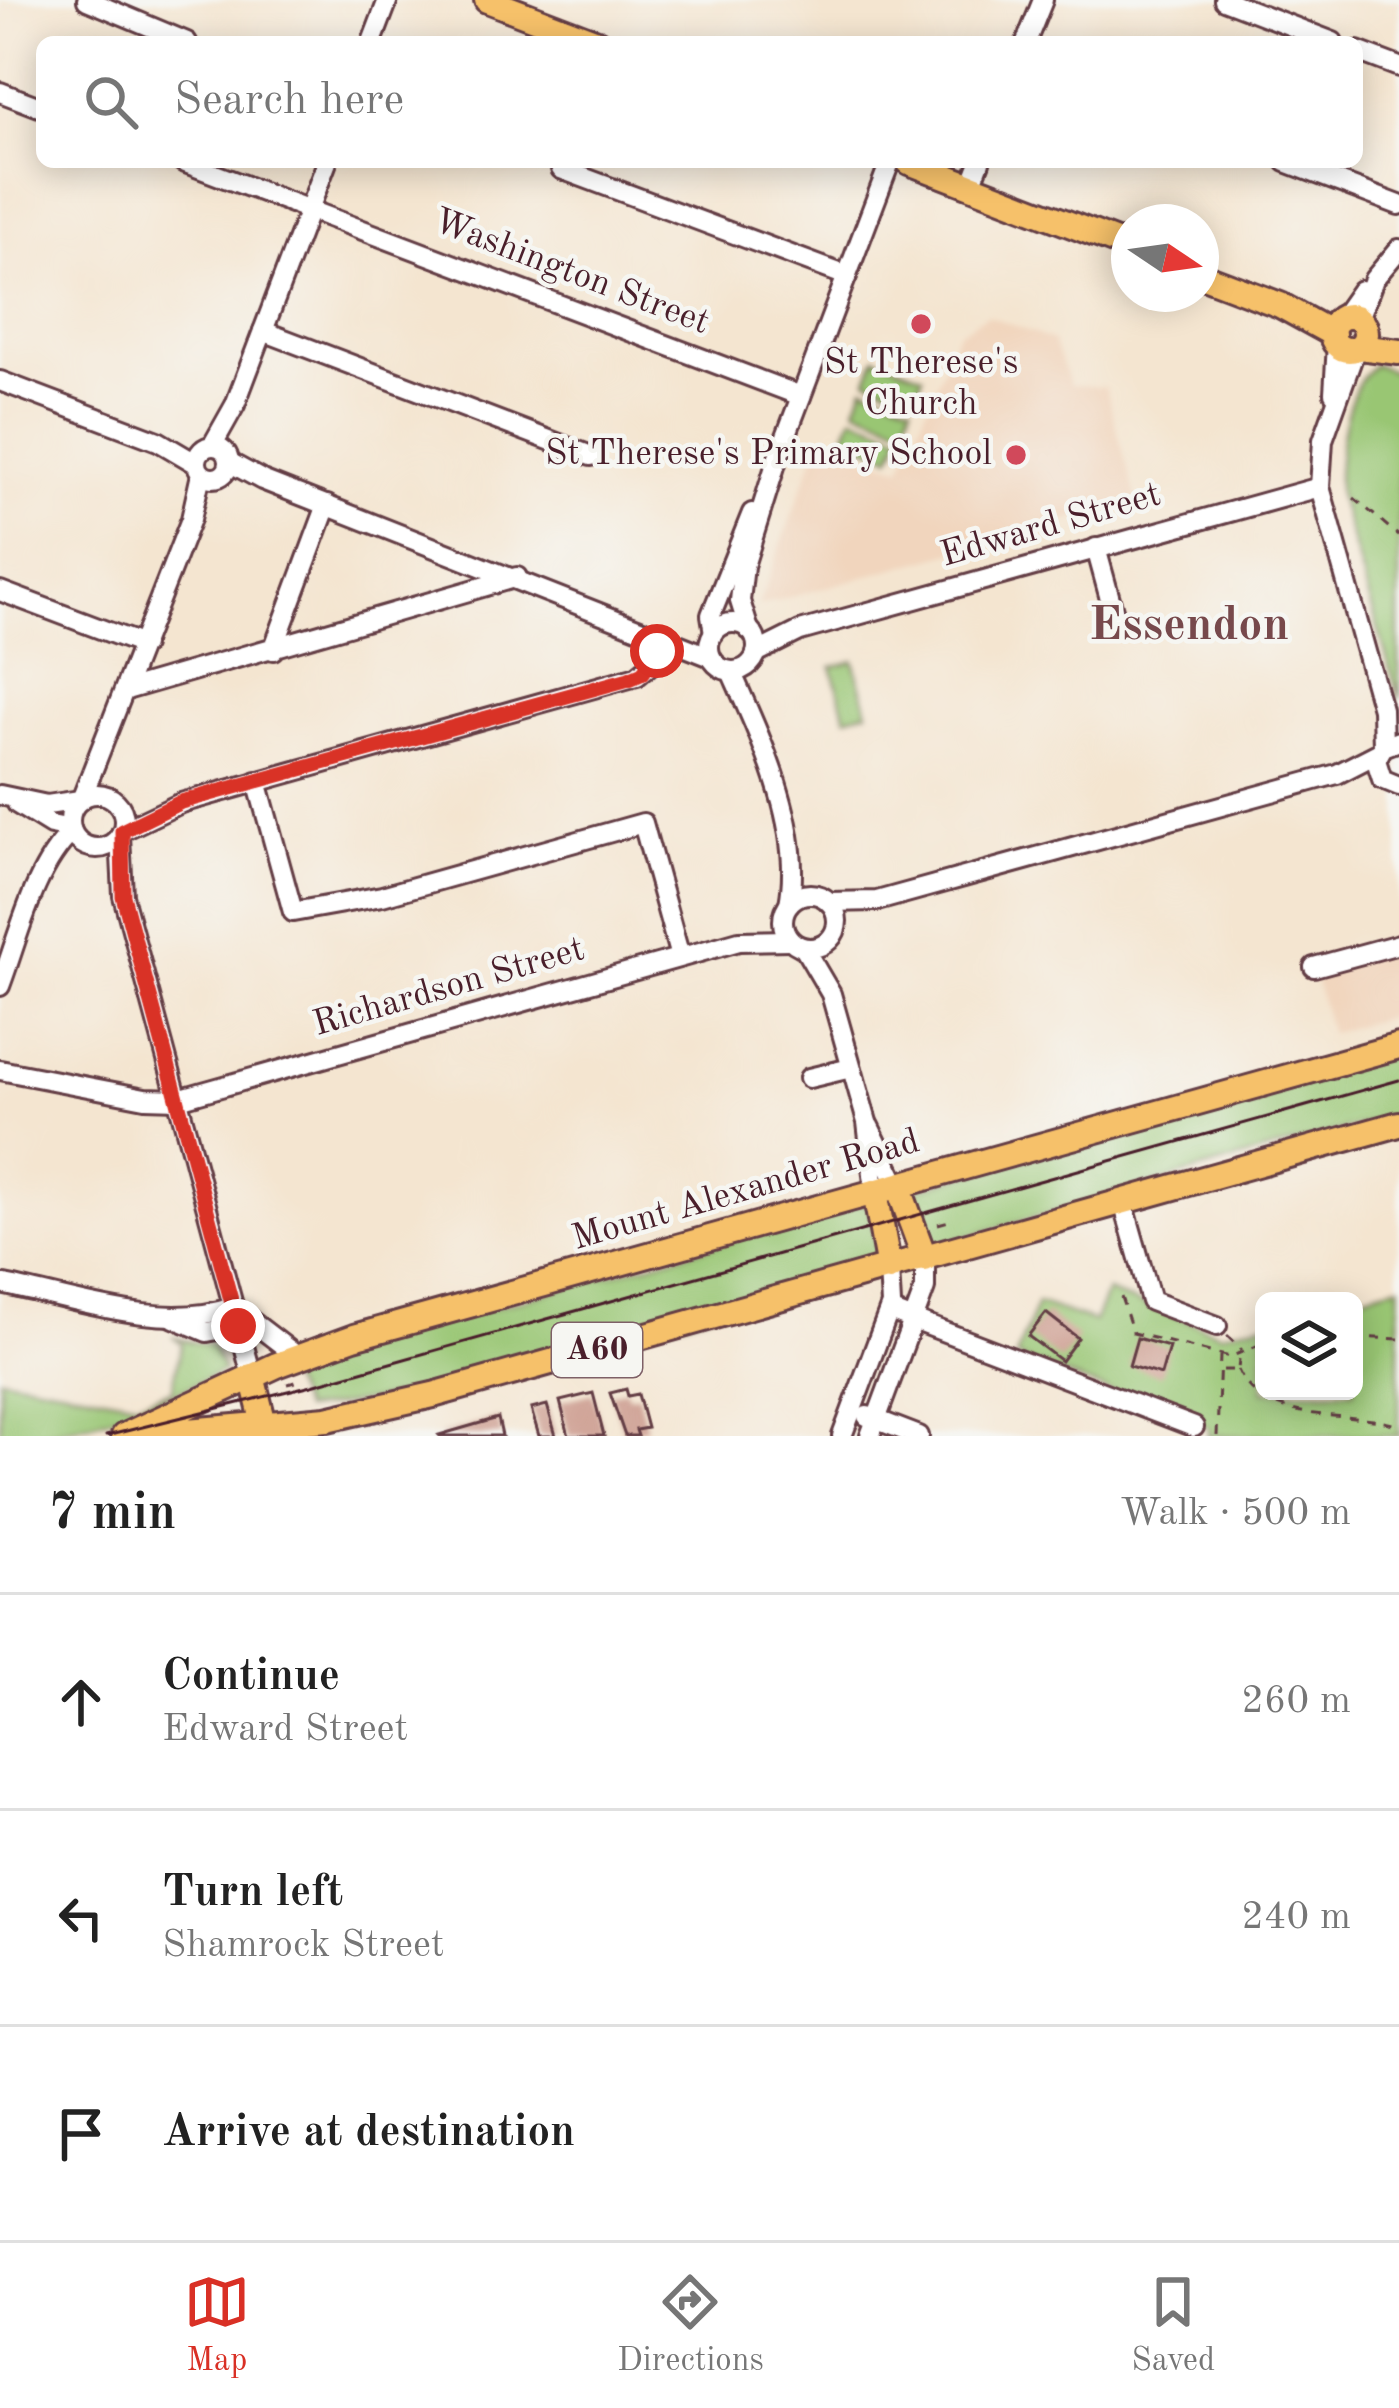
<!DOCTYPE html>
<meta charset="utf-8">
<style>
body{margin:0;font-family:"Old Standard TT",serif;background:#f6f6f6;color:#222}
.controls{position:absolute;right:36px;bottom:36px;display:grid;overflow:hidden;border-radius:18px;box-shadow:0 6px 30px #0003}
.controls button{width:108px;height:108px;display:grid;place-items:center;padding:0;border:0;border-bottom:3px solid #e0e0e0;background:#fff;color:#222;font:60px sans-serif}
.compass{position:absolute;left:1111px;top:204px;width:108px;height:108px;border-radius:50%;background:#fff;box-shadow:0 6px 30px #0003;rotate:103deg}
.stop{position:absolute;width:36px;height:36px;margin:-27px;border:9px solid #d93025;border-radius:50%;background:#fff}
.stop.end{background:#d93025;border-color:#fff;box-shadow:0 3px 12px #0008}
.list{margin:0;padding:0;list-style:none}
h2{display:flex;justify-content:space-between;align-items:center;height:156px;margin:0;padding:0 48px;font-size:51px}
h2 small{font-size:39px;font-weight:400;color:#767676}
.list li{display:grid;grid-template-columns:78px 1fr auto;gap:36px;align-items:center;box-sizing:border-box;height:216px;padding:0 48px;border-top:3px solid #e0e0e0}
.list b{display:block;font-size:45px;white-space:nowrap}
.list p{margin:0;font-size:39px;white-space:nowrap;color:#767676}
.list em{font-size:39px;font-style:normal;color:#767676}
.icon{flex:none;width:66px;height:66px;fill:none;stroke:currentColor;stroke-width:2;stroke-linecap:round;stroke-linejoin:round}
.map{position:relative;flex:none;width:1399px;height:1436px;overflow:hidden}
.search{position:absolute;background:#fff;box-shadow:0 6px 30px #0003;left:36px;right:36px;top:36px;height:132px;display:flex;align-items:center;gap:30px;box-sizing:border-box;padding:0 42px;border-radius:18px;color:#767676;font-size:45px}
.sheet{height:804px;background:#fff}
nav{display:flex;justify-content:space-around;align-items:center;box-sizing:border-box;height:168px;border-top:3px solid #e0e0e0;background:#fff;font-size:33px;color:#767676}
nav a{display:grid;justify-items:center;gap:6px}
nav .on{color:#d93025}
.map>svg:first-child{display:block}
</style>
<div class="map">
<svg width="1399" height="1436" viewBox="0 0 1399 1436">
<rect width="100%" height="100%" fill="#f6f6f2"/>
<filter id="ink" filterUnits="userSpaceOnUse"><feTurbulence type="fractalNoise" baseFrequency=".00833" numOctaves="2"/><feDisplacementMap in="SourceGraphic" scale="24" xChannelSelector="R" yChannelSelector="G"/><feConvolveMatrix kernelMatrix="1 2 1 2 8 2 1 2 1" color-interpolation-filters="sRGB"/></filter>
<filter id="wash" filterUnits="userSpaceOnUse"><feTurbulence type="fractalNoise" baseFrequency=".004" numOctaves="4" result="noise"/><feDisplacementMap in="SourceGraphic" scale="48" xChannelSelector="R" yChannelSelector="G"/><feGaussianBlur stdDeviation="2.7" result="paint"/><feColorMatrix in="noise" values="0 0 0 0 0 0 0 0 0 0 0 0 0 0 0 0 0 1.4 0 .05"/><feComposite in="paint" operator="in"/></filter>
<g filter="url(#wash)">
<rect width="100%" height="100%" fill="#f4e5d0"/>
<g fill="#f1d5bd">
<polygon points="987,315 1053,341 1070,385 1105,387 1137,501 758,606 822,435 828,443 902,467 958,332"/>
<polygon points="1399,945 1399,1014 1330,1033 1312,969"/>
</g>
<g fill="#99c673" stroke="#72724f" stroke-width="3">
<polygon points="876,357 923,375 915,397 867,379"/>
<path d="M1374 364 1399 374V699L1338 494C1337 454 1344 391 1374 364Z"/>
<polygon points="864,386 912,404 904,427 856,408"/>
<polygon points="853,416 901,434 892,456 844,438"/>
<polygon points="854,661 868,711 846,717 832,667"/>
<polygon points="1399,1054 1399,1114 930,1247 909,1191"/>
<path d="M868 1202 879 1262C695 1314 490 1389 303 1410L285 1373 329 1354Z"/>
<polygon points="1399,1285 1399,1436 1208,1436 1210,1428 1016,1357 1037,1303 1094,1322 1107,1292 1221,1333 1264,1322 1264,1391 1354,1391 1354,1301 1340,1301"/>
<path d="M172 1337 212 1346 223 1371C156 1403 75 1436 0 1436V1377L137 1402 172 1390 182 1343Z"/>
</g>
<g id="blocks">
<g fill="#ca9789">
<polygon points="1046,1313 1078,1338 1061,1361 1028,1336"/>
<polygon points="1137,1338 1169,1347 1161,1375 1129,1366"/>
<polygon points="626,1389 628,1396 638,1394 647,1428 636,1430 638,1436 625,1436 610,1393"/>
<polygon points="593,1393 604,1436 569,1436 560,1401"/>
<polygon points="547,1405 556,1436 539,1436 531,1409"/>
<polygon points="498,1418 502,1436 440,1436 439,1435"/>
</g>
</g>
</g>
<g filter="url(#ink)">
<use href="#blocks" fill-opacity="0" stroke="#643d44" stroke-width="3"/>
<g fill="none" stroke-linecap="round" stroke-linejoin="round">
<g stroke="#643d44" stroke-width="24">
<g id="minor">
<polyline points="87,0 187,42"/>
<polyline points="1224,0 1333,42"/>
<polyline points="372,42 388,0"/>
<polyline points="1026,42 1043,0"/>
<polyline points="1357,51 1399,67"/>
<polyline points="0,92 42,108"/>
<polyline points="183,162 801,396"/>
<polyline points="1286,162 1399,205"/>
<polyline points="561,169 847,276"/>
<polyline points="971,185 980,162"/>
<polyline points="1342,317 1361,290"/>
<polyline points="1359,319 1374,279 1399,249"/>
<polyline points="263,331 591,456"/>
<polyline points="1356,348 1323,440 1320,487 1382,709 1383,747"/>
<polyline points="0,381 158,441 197,464"/>
<polyline points="1334,393 1337,344"/>
<circle cx="213" cy="462" r="16"/>
<polyline points="212,446 235,405 327,162"/>
<polyline points="229,462 262,480 711,657"/>
<polyline points="1096,548 1116,621"/>
<polyline points="0,591 143,645"/>
<circle cx="733" cy="647" r="24"/>
<polyline points="749,630 740,601 744,566 777,460 890,162"/>
<polyline points="714,633 711,615 752,513"/>
<polyline points="273,650 327,505"/>
<polyline points="756,653 800,631 1320,487"/>
<path d="M731 671C761 739 804 829 789 904"/>
<polyline points="126,690 517,577"/>
<polyline points="1399,741 1383,747 1376,760 1382,779 1399,786"/>
<polyline points="257,781 293,912 382,896 643,823 680,957"/>
<circle cx="97" cy="821" r="27"/>
<polyline points="0,795 47,805 80,800"/>
<polyline points="81,800 191,519 201,474"/>
<polyline points="17,804 51,825 71,829"/>
<polyline points="122,831 181,803 637,676 649,666 664,634"/>
<polyline points="120,835 123,896 252,1376"/>
<circle cx="810" cy="921" r="27"/>
<polyline points="829,902 877,901 1337,774 1378,753"/>
<polyline points="804,948 831,994 867,1122 875,1192"/>
<polyline points="1314,967 1399,944"/>
<path d="M0 986C19 936 33 869 72 832"/>
<polyline points="0,1070 145,1098 178,1099 739,941 790,940"/>
<polyline points="809,1078 851,1068"/>
<polyline points="869,1126 898,1186"/>
<polyline points="1123,1202 1151,1301 1217,1326"/>
<path d="M0 1284C72 1298 162 1332 233 1307"/>
<polyline points="233,1307 297,1356"/>
<polyline points="890,1311 1194,1427"/>
<polyline points="174,1318 207,1332 238,1326"/>
<polyline points="867,1416 919,1436"/>
<polyline points="842,1436 891,1305 889,1269"/>
<polyline points="870,1436 925,1288 925,1259"/>
</g>
</g>
<g stroke="#643d44" stroke-width="30">
<g id="major">
<polyline points="487,0 597,42"/>
<polyline points="909,162 1129,247"/>
<polyline points="1201,275 1280,305 1333,334"/>
<circle cx="1349" cy="333" r="17"/>
<polyline points="1359,347 1399,352"/>
<polyline points="898,1186 925,1259"/>
<polyline points="875,1192 889,1269"/>
<polyline points="252,1376 264,1424"/>
<polyline points="141,1435 327,1419 433,1395 1399,1124"/>
<polyline points="124,1436 277,1365 354,1337 1399,1046"/>
</g>
</g>
<g stroke="#643d44" stroke-width="3" stroke-dasharray="9 9" stroke-linecap="butt">
<polyline points="1354,498 1399,536"/>
<polyline points="938,1224 949,1221"/>
<polyline points="1121,1297 1133,1333 1230,1357 1264,1343"/>
<polyline points="1227,1336 1242,1350"/>
<polyline points="1354,1337 1399,1339"/>
<polyline points="1223,1370 1238,1370 1239,1359"/>
<path d="M1238 1370C1264 1428 1351 1409 1399 1426"/>
<polyline points="287,1384 304,1380"/>
<polyline points="1217,1436 1220,1356"/>
</g>
<use href="#minor" stroke="#fff" stroke-width="18"/>
<use href="#major" stroke="#f6c16b" stroke-width="24"/>
<polyline stroke="#4a1f2b" stroke-width="3" points="106,1436 312,1385 1399,1080"/>
</g>
</g>
<g fill="none" stroke-linecap="round" stroke-linejoin="round" filter="url(#ink)">
<polyline stroke="#d93025" stroke-width="15" points="238,1326 123,896 122,831 181,802 629,679 643,673 657,651"/>
</g>
<g fill="#d1495b" stroke="#f6f6f2" stroke-width="4.5">
<circle cx="921" cy="324" r="12"/>
<circle cx="1016" cy="455" r="12"/>
</g>
<g text-anchor="middle" dominant-baseline="central" stroke-width="9" stroke-linejoin="round" paint-order="stroke">
<rect fill="#f6f6f2" stroke="#7e6067" stroke-width="3" x="552" y="1323" width="90" height="54" rx="9"/>
<g font-size="33" font-weight="bold" fill="#4a1f2b">
<text x="597" y="1350">A60</text>
</g>
<g font-size="36" fill="#4a1f2b" stroke="#f6f6f2">
<text transform="translate(571 273) rotate(21)">Washington Street</text>
<text transform="translate(1051 526) rotate(-16)">Edward Street</text>
<text transform="translate(449 988) rotate(-16)">Richardson Street</text>
<text transform="translate(746 1191) rotate(-16)">Mount Alexander Road</text>
</g>
<g font-size="36" fill="#4a1f2b" stroke="#f6f6f2">
<text x="921" y="364">St Therese's<tspan x="921" dy="41">Church</tspan></text>
<text x="992" y="455" text-anchor="end">St Therese's Primary School</text>
</g>
<g font-size="48" font-weight="bold" fill="#77494c" stroke="#f6f6f2">
<text x="1189" y="626">Essendon</text>
</g>
</g>
</svg>
<div class="controls">
<button><svg class="icon" aria-label="layers" viewBox="0 0 24 24"><path d="M12 4l9 5-9 5-9-5zM3 14l9 5 9-5"/></svg></button>
</div>
<svg class="compass" viewBox="-18 -18 36 36"><path d="M0-13l5 13h-10z" fill="#e53935"/><path d="M0 13l5-13h-10z" fill="#767676"/></svg>
<div class="stop" style="left:657px;top:651px"></div>
<div class="stop end" style="left:238px;top:1326px"></div>
<div class="search"><svg class="icon" aria-label="search" viewBox="0 0 24 24"><circle cx="10" cy="10" r="6"/><path d="M15 15l6 6"/></svg>Search here</div>
</div>
<section class="sheet">
<h2>7 min<small>Walk · 500 m</small></h2>
<ul class="list">
<li><svg class="icon" aria-label="ahead" viewBox="0 0 24 24"><path d="M12 20V5M6 11l6-6 6 6"/></svg><div><b>Continue</b><p>Edward Street</p></div><em>260 m</em></li>
<li><svg class="icon" aria-label="left" viewBox="0 0 24 24"><path d="M17 20v-9H6M10 6l-5 5 5 5"/></svg><div><b>Turn left</b><p>Shamrock Street</p></div><em>240 m</em></li>
<li><svg class="icon" aria-label="arrive" viewBox="0 0 24 24"><path d="M6 21V4h12l-3 4 3 4H6"/></svg><div><b>Arrive at destination</b></div></li>
</ul>
</section>
<nav>
<a class="on"><svg class="icon" aria-label="map" viewBox="0 0 24 24"><path d="M3 6l6-2 6 2 6-2v14l-6 2-6-2-6 2zM9 4v14M15 6v14"/></svg>Map</a>
<a><svg class="icon" aria-label="directions" viewBox="0 0 24 24"><path d="M12 3l9 9-9 9-9-9zM9 14v-3h6M13 9l2 2-2 2"/></svg>Directions</a>
<a><svg class="icon" aria-label="saved" viewBox="0 0 24 24"><path d="M7 4h10v16l-5-4-5 4z"/></svg>Saved</a>
</nav>
